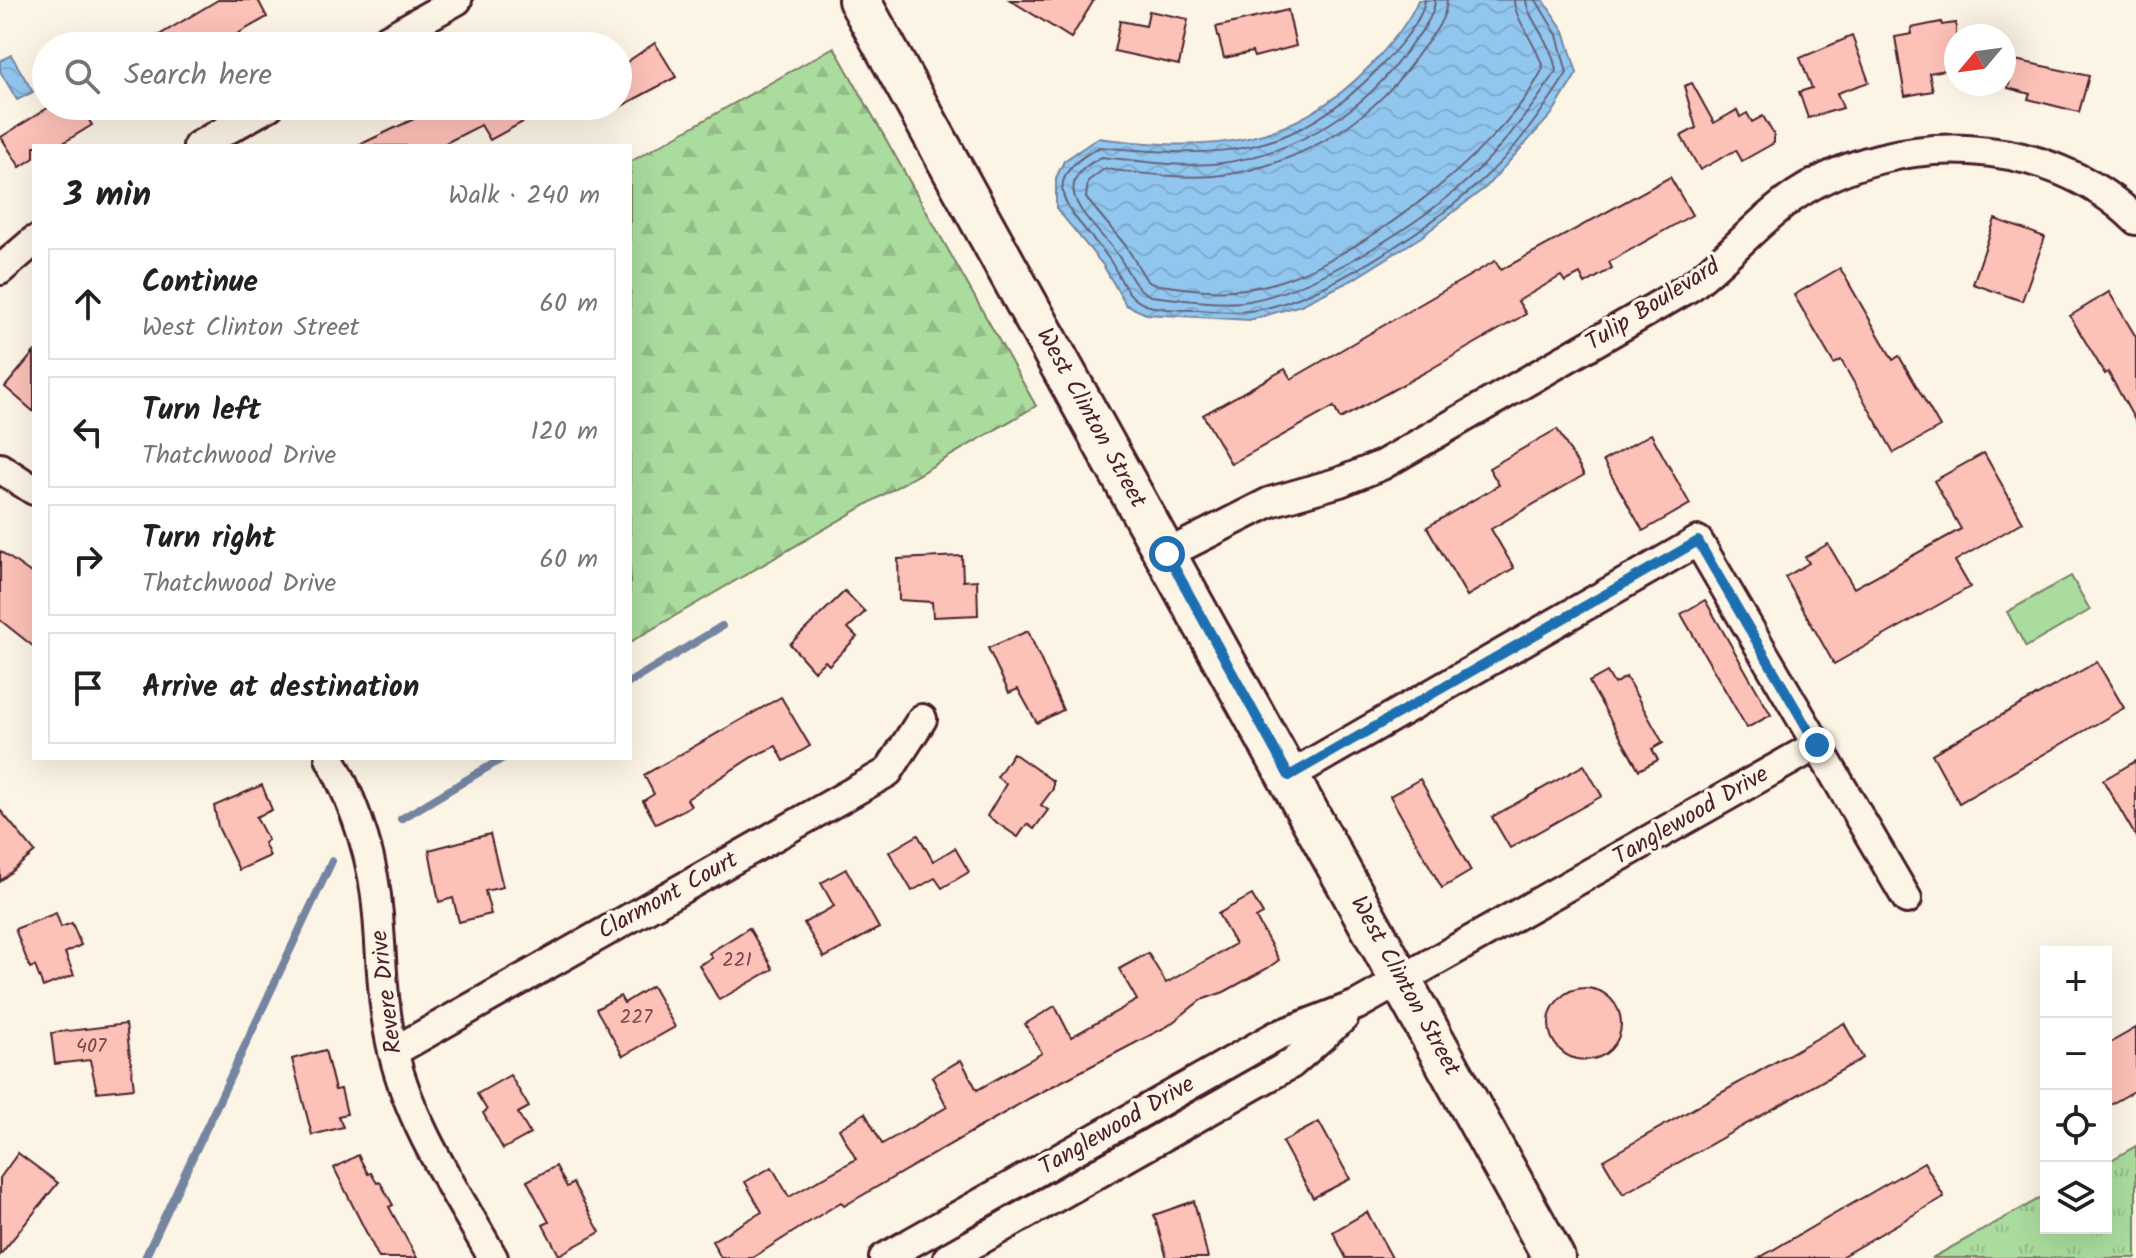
<!DOCTYPE html>
<meta charset="utf-8">
<style>
body{margin:0;font-family:Kalam,sans-serif;background:#f2f2f2;color:#202124}
.controls{position:absolute;right:24px;bottom:24px;display:grid;overflow:hidden;border-radius:0px;box-shadow:0 8px 32px #0002}
.controls button{width:72px;height:72px;display:grid;place-items:center;padding:0;border:0;border-bottom:2px solid #e0e0e0;background:#fff;color:#202124;font:40px sans-serif}
.compass{position:absolute;left:1944px;top:24px;width:72px;height:72px;border-radius:50%;background:#fff;box-shadow:0 8px 32px #0002;rotate:241deg}
.stop{position:absolute;width:24px;height:24px;margin:-18px;border:6px solid #1f6fb2;border-radius:50%;background:#fff}
.stop.end{background:#1f6fb2;border-color:#fff;box-shadow:0 2px 8px #0008}
.list{margin:0;padding:0;list-style:none}
h2{display:flex;justify-content:space-between;align-items:center;height:104px;margin:0;padding:0 32px;font-size:34px}
h2 small{font-size:26px;font-weight:400;color:#757577}
.list li{display:grid;grid-template-columns:52px 1fr auto;gap:24px;align-items:center;box-sizing:border-box;height:112px;margin:0 16px 16px;padding:0 16px;border:2px solid #e0e0e0;border-radius:0px}
.list b{display:block;font-size:30px;white-space:nowrap}
.list p{margin:0;font-size:26px;white-space:nowrap;color:#757577}
.list em{font-size:26px;font-style:normal;color:#757577}
.icon{flex:none;width:44px;height:44px;fill:none;stroke:currentColor;stroke-width:2;stroke-linecap:round;stroke-linejoin:round}
.map{position:relative;flex:none;width:2136px;height:1258px;overflow:hidden}
.search{position:absolute;background:#fff;box-shadow:0 8px 32px #0002;left:32px;top:32px;width:600px;height:88px;display:flex;align-items:center;gap:20px;box-sizing:border-box;padding:0 28px;border-radius:44px;color:#757577;font-size:30px}
.panel{position:absolute;background:#fff;box-shadow:0 8px 32px #0002;left:32px;top:144px;width:600px;height:616px;border-radius:0px}
.map>svg:first-child{display:block}
</style>
<div class="map">
<svg width="2136" height="1258" viewBox="0 0 2136 1258">
<defs>
<pattern id="grass-tufts" width="24" height="20" patternUnits="userSpaceOnUse" patternTransform="scale(2)"><rect width="24" height="20" fill="#aadc9e"/><path d="M3 7l-1-3M5 7V3M7 7l1-3M15 17l-1-3M17 17v-4M19 17l1-3" fill="none" stroke="#94bc88"/></pattern>
<pattern id="forest-firs" width="22" height="20" patternUnits="userSpaceOnUse" patternTransform="scale(2)"><rect width="22" height="20" fill="#aadc9e"/><path d="M5 1l3.5 6h-7zM16 11l3.5 6h-7z" fill="#94bc88"/></pattern>
<pattern id="water-waves" width="16" height="10" patternUnits="userSpaceOnUse" patternTransform="scale(2)"><rect width="16" height="10" fill="#91c7ef"/><path d="M0 5q4-4 8 0t8 0" fill="none" stroke="#7faacd"/></pattern>
</defs>
<rect width="100%" height="100%" fill="#fcf5e5"/>
<filter id="ink" filterUnits="userSpaceOnUse"><feTurbulence type="fractalNoise" baseFrequency=".0125" numOctaves="2"/><feDisplacementMap in="SourceGraphic" scale="16" xChannelSelector="R" yChannelSelector="G"/><feConvolveMatrix kernelMatrix="1 2 1 2 8 2 1 2 1" color-interpolation-filters="sRGB"/></filter>
<g filter="url(#ink)">
<polygon fill="url(#grass-tufts)" stroke="#7a7e64" stroke-width="2" points="2136,1146 2136,1258 1932,1258 2046,1195 2046,1228 2106,1228 2106,1163"/>
<polygon fill="url(#forest-firs)" stroke="#7a7e64" stroke-width="2" points="834,47 1036,406 630,642 630,162"/>
<polygon fill="#aadc9e" stroke="#7a7e64" stroke-width="2" points="2071,576 2090,610 2026,647 2007,612"/>
<g fill="url(#water-waves)" stroke="#7584a1" stroke-width="2">
<path d="M1418 0H1543L1564 31 1577 73 1552 114 1486 187 1421 237 1352 280 1301 305 1250 320 1146 314 1126 305 1103 265 1056 208V178L1064 161 1098 138C1209 152 1289 150 1371 65 1388 47 1409 23 1418 0Z"/>
<polygon points="11,55 33,92 17,100 0,71 0,61"/>
</g>
<g fill="none" stroke-linecap="round" stroke-linejoin="round">
<g stroke="#666279" stroke-width="2">
<path d="M1425 0C1422 22 1396 50 1381 66 1291 160 1221 158 1100 147 1026 184 1079 217 1109 259 1121 276 1125 298 1146 305 1162 310 1183 310 1200 310 1216 311 1233 313 1249 311 1319 303 1428 229 1480 182 1515 151 1542 112 1567 73L1557 35 1536 0"/>
<path d="M1435 0C1434 21 1413 41 1401 58 1358 117 1286 157 1213 164 1176 167 1139 161 1102 157 1041 186 1093 221 1117 254 1129 270 1132 288 1151 296 1182 299 1219 306 1249 301 1317 289 1428 220 1476 172 1507 141 1532 108 1556 72 1553 42 1528 21 1526 0"/>
<path d="M1447 0C1446 24 1425 44 1412 63 1366 126 1292 168 1214 176 1178 179 1140 173 1104 169L1088 181 1086 198 1126 246 1147 281 1153 284C1182 288 1216 293 1245 289 1337 280 1505 150 1543 68 1537 44 1515 21 1514 0"/>
</g>
<g stroke="#7584a1" stroke-width="8">
<polyline points="630,682 722,626"/>
<polyline points="401,819 503,758"/>
<polyline points="145,1258 332,861"/>
</g>
</g>
<g fill="#fcc1b7" stroke="#4a1f2b" stroke-width="2">
<polygon points="218,0 258,0 267,17 216,46 141,46"/>
<polygon points="1010,0 1094,0 1071,38"/>
<polygon points="1288,10 1296,46 1254,57 1252,52 1224,58 1216,27"/>
<polygon points="1149,11 1188,19 1179,65 1114,51 1120,21 1146,26"/>
<polygon points="1941,22 1942,25 1956,23 1956,68 1929,73 1933,91 1905,96 1895,37 1912,34 1911,28"/>
<polygon points="1852,36 1869,82 1837,93 1843,108 1808,118 1799,92 1812,88 1800,58"/>
<polygon points="655,43 676,77 618,108 618,68"/>
<polygon points="2015,60 2089,76 2079,112 2028,99 2030,94 2008,88"/>
<polygon points="1692,83 1714,123 1737,110 1740,117 1747,113 1752,122 1763,116 1774,135 1774,143 1742,161 1736,150 1700,170 1681,136 1696,128 1684,86"/>
<polygon points="51,106 80,106 92,125 58,146 34,146 34,158 20,167 1,137"/>
<polygon points="441,106 552,106 490,140 481,125 440,146 357,146"/>
<polygon points="1670,177 1692,215 1609,262 1612,268 1585,284 1580,274 1565,282 1561,276 1518,301 1526,314 1424,373 1340,419 1334,407 1231,464 1203,415 1285,369 1291,379 1495,261 1501,270"/>
<polygon points="1995,219 2045,237 2022,301 1973,284"/>
<polygon points="1840,268 1893,360 1899,356 1940,427 1894,453 1841,360 1834,364 1794,295"/>
<polygon points="2109,292 2136,337 2136,422 2108,372 2105,374 2070,316"/>
<polygon points="34,352 34,412 5,387"/>
<polygon points="1557,429 1584,475 1491,529 1514,568 1467,596 1427,527 1499,485 1489,468"/>
<polygon points="1651,434 1690,504 1643,531 1603,461"/>
<polygon points="1984,453 2023,522 1955,561 1970,587 1834,664 1785,577 1809,563 1805,557 1828,544 1854,588 1961,529 1934,481"/>
<polygon points="0,551 34,575 34,647 0,620"/>
<polygon points="962,556 963,581 977,580 978,615 933,617 932,602 899,600 898,559"/>
<polygon points="845,591 865,612 848,628 857,637 829,665 825,661 814,671 790,644"/>
<polygon points="1705,600 1771,715 1747,728 1681,614"/>
<polygon points="1028,631 1063,710 1037,723 1018,689 1009,693 988,648"/>
<polygon points="2097,662 2124,708 1959,803 1932,754"/>
<polygon points="1607,672 1614,684 1626,677 1663,743 1652,749 1658,760 1639,770 1589,682"/>
<polygon points="781,697 810,746 784,761 776,746 752,757 687,799 691,806 656,824 643,801 654,794 644,775"/>
<polygon points="1013,753 1053,781 1053,789 1041,805 1048,810 1034,829 1027,824 1018,837 987,816 1006,784 997,777"/>
<polygon points="2136,761 2136,837 2103,780"/>
<polygon points="1584,765 1602,796 1510,848 1492,817"/>
<polygon points="1420,779 1471,871 1442,888 1390,796"/>
<polygon points="262,785 272,810 256,817 268,840 264,843 270,856 239,870 218,827 214,806"/>
<polygon points="0,810 35,852 0,881"/>
<polygon points="490,834 503,887 485,891 491,914 459,922 453,898 439,902 429,850"/>
<polygon points="918,835 933,861 955,848 969,872 942,888 935,878 912,891 889,852"/>
<polygon points="846,869 879,928 824,958 804,923 834,906 821,883"/>
<polygon points="1252,895 1263,914 1256,918 1279,960 1268,968 1224,992 1201,1000 1168,1026 1030,1098 844,1206 841,1202 752,1258 721,1258 712,1241 762,1212 745,1182 772,1167 789,1197 856,1159 839,1129 865,1113 882,1144 947,1107 932,1077 961,1060 977,1090 1042,1053 1025,1024 1055,1006 1071,1037 1137,1000 1119,969 1148,953 1166,983 1235,944 1218,914"/>
<polygon points="56,913 61,927 72,923 81,945 65,953 74,975 43,987 35,966 30,968 15,929"/>
<polygon points="749,928 773,969 719,1000 699,965 712,958 709,953"/>
<polygon points="652,986 675,1027 623,1056 596,1009 620,996 624,1003"/>
<circle cx="1585" cy="1024" r="36"/>
<polygon points="1844,1023 1863,1058 1623,1194 1603,1160"/>
<polygon points="126,1024 134,1088 97,1092 90,1060 55,1064 51,1033"/>
<polygon points="2136,1028 2136,1090 2106,1107 2106,1045"/>
<polygon points="325,1050 335,1090 341,1089 347,1114 338,1116 343,1127 312,1135 292,1059"/>
<polygon points="510,1075 529,1107 518,1113 530,1134 503,1149 483,1113 487,1110 477,1094"/>
<polygon points="1319,1122 1350,1179 1313,1198 1282,1142"/>
<polygon points="18,1153 58,1183 0,1255 0,1178"/>
<polygon points="358,1155 368,1174 371,1173 377,1183 380,1182 393,1205 389,1207 417,1258 379,1258 334,1168"/>
<polygon points="1924,1162 1944,1197 1839,1258 1759,1258"/>
<polygon points="556,1166 567,1187 573,1183 600,1232 559,1255 543,1225 549,1222 527,1181"/>
<polygon points="1194,1201 1208,1258 1167,1258 1154,1215"/>
<polygon points="1367,1212 1392,1258 1346,1258 1333,1232"/>
</g>
<g fill="none" stroke-linecap="round" stroke-linejoin="round">
<g stroke="#4a1f2b" stroke-width="34">
<g id="street">
<polyline points="376,46 457,0"/>
<polyline points="198,146 269,106"/>
<polyline points="0,270 34,241"/>
<polyline points="0,468 34,490"/>
<path d="M1167 554 1270 502 1340 482 1382 465 1690 287C1727 259 1760 219 1796 195 1896 129 2048 133 2136 220"/>
<path d="M330 758C356 807 374 859 378 915 382 962 382 1009 394 1055 412 1128 457 1193 493 1258"/>
<polyline points="1289,776 1698,541 1907,899"/>
<polyline points="393,1052 888,772 922,719"/>
<polyline points="884,1258 1276,1036 1357,1005 1817,745"/>
<polyline points="948,1258 1291,1064 1344,1017"/>
</g>
</g>
<g stroke="#4a1f2b" stroke-width="46">
<polyline id="secondary" points="859,0 1554,1258"/>
</g>
<use href="#street" stroke="#fcf5e5" stroke-width="28"/>
<use href="#secondary" stroke="#fcf5e5" stroke-width="40"/>
</g>
</g>
<g fill="none" stroke-linecap="round" stroke-linejoin="round" filter="url(#ink)">
<polyline stroke="#1f6fb2" stroke-width="10" points="1167,554 1289,776 1698,541 1817,745"/>
</g>
<g text-anchor="middle" dominant-baseline="central" stroke-width="7" stroke-linejoin="round" paint-order="stroke">
<g font-size="20" fill="#76484e">
<text x="737" y="961">221</text>
<text x="636" y="1018">227</text>
<text x="91" y="1047">407</text>
</g>
<g font-size="24" fill="#4a1f2b" stroke="#fcf5e5">
<text transform="translate(1653 305) rotate(-32)">Tulip Boulevard</text>
<text transform="translate(1091 418) rotate(61)">West Clinton Street</text>
<text transform="translate(1691 816) rotate(-30)">Tanglewood Drive</text>
<text transform="translate(668 896) rotate(-29)">Clarmont Court</text>
<text transform="translate(1405 986) rotate(61)">West Clinton Street</text>
<text transform="translate(387 992) rotate(-97)">Revere Drive</text>
<text transform="translate(1117 1126) rotate(-30)">Tanglewood Drive</text>
</g>
</g>
</svg>
<div class="controls">
<button>+</button>
<button>−</button>
<button><svg class="icon" aria-label="locate" viewBox="0 0 24 24"><circle cx="12" cy="12" r="6"/><path d="M12 2v4M12 18v4M2 12h4M18 12h4"/></svg></button>
<button><svg class="icon" aria-label="layers" viewBox="0 0 24 24"><path d="M12 4l9 5-9 5-9-5zM3 14l9 5 9-5"/></svg></button>
</div>
<svg class="compass" viewBox="-18 -18 36 36"><path d="M0-13l5 13h-10z" fill="#e53935"/><path d="M0 13l5-13h-10z" fill="#757577"/></svg>
<div class="stop" style="left:1167px;top:554px"></div>
<div class="stop end" style="left:1817px;top:745px"></div>
<div class="search"><svg class="icon" aria-label="search" viewBox="0 0 24 24"><circle cx="10" cy="10" r="6"/><path d="M15 15l6 6"/></svg>Search here</div>
<section class="panel">
<h2>3 min<small>Walk · 240 m</small></h2>
<ul class="list">
<li><svg class="icon" aria-label="ahead" viewBox="0 0 24 24"><path d="M12 20V5M6 11l6-6 6 6"/></svg><div><b>Continue</b><p>West Clinton Street</p></div><em>60 m</em></li>
<li><svg class="icon" aria-label="left" viewBox="0 0 24 24"><path d="M17 20v-9H6M10 6l-5 5 5 5"/></svg><div><b>Turn left</b><p>Thatchwood Drive</p></div><em>120 m</em></li>
<li><svg class="icon" aria-label="right" viewBox="0 0 24 24"><path d="M7 20v-9h11M14 6l5 5-5 5"/></svg><div><b>Turn right</b><p>Thatchwood Drive</p></div><em>60 m</em></li>
<li><svg class="icon" aria-label="arrive" viewBox="0 0 24 24"><path d="M6 21V4h12l-3 4 3 4H6"/></svg><div><b>Arrive at destination</b></div></li>
</ul>
</section>
</div>
